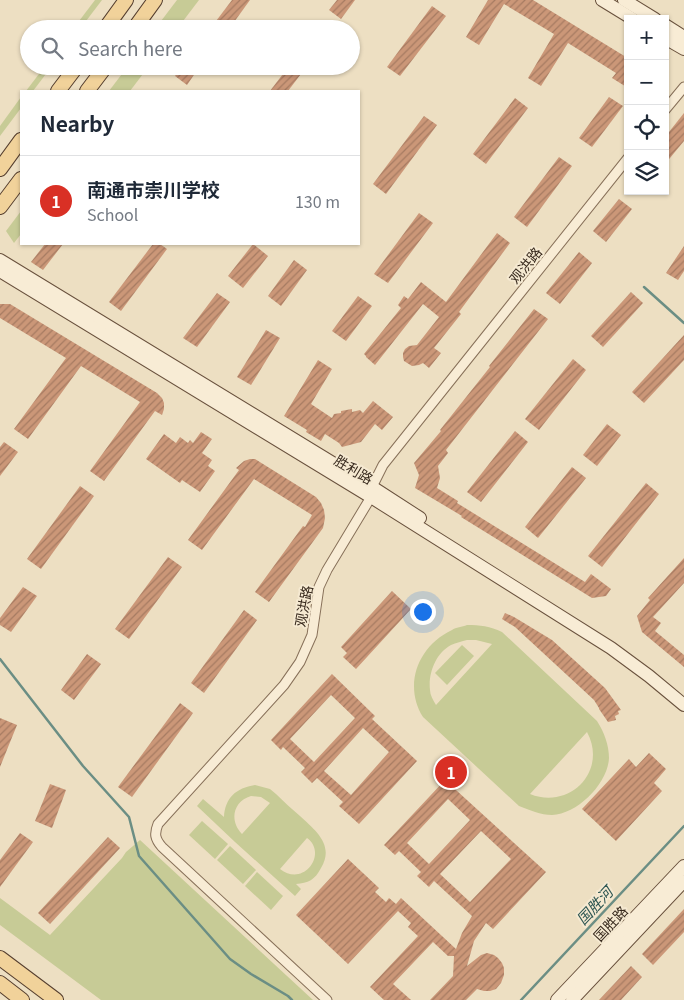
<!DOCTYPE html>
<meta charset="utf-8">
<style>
body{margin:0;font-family:Georgia,"Noto Sans SC",serif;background:#f6f6f7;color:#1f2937}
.controls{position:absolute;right:15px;top:15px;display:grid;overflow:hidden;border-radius:0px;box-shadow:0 1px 4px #0004}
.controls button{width:45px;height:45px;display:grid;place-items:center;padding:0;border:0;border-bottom:1px solid #e0e1e3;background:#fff;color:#1f2937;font:25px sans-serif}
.you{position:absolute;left:422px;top:611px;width:18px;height:18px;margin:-12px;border:4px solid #fff;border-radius:50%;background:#1a73e8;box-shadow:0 0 0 8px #1a73e833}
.badge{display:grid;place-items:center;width:32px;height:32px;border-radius:50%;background:#d93025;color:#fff;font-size:16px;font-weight:700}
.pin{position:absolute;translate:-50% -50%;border:2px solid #fff;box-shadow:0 1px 5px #0006}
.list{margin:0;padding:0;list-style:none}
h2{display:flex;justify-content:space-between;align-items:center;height:65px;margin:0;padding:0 20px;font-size:21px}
h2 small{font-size:16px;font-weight:400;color:#747a83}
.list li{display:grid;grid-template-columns:32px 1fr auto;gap:15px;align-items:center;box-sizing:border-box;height:90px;padding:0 20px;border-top:1px solid #e0e1e3}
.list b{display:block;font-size:19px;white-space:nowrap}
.list p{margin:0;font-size:16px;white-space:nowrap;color:#747a83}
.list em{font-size:16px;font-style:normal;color:#747a83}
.icon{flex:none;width:28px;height:28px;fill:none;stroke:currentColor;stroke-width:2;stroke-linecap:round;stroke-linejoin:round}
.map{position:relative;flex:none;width:684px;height:1000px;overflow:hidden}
.search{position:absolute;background:#fff;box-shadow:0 1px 4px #0004;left:20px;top:20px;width:340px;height:55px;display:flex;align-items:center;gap:12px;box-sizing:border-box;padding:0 18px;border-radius:28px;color:#747a83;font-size:19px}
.panel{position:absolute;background:#fff;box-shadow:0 1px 4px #0004;left:20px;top:90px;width:340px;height:155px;border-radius:0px}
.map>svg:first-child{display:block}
</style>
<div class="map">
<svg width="684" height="1000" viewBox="0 0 684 1000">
<defs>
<pattern id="building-hatch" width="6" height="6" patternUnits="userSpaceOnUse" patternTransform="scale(1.25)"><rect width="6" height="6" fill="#cb9778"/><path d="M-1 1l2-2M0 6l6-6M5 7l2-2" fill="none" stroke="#a67b62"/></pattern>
</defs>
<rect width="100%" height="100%" fill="#eddfc2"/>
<g fill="#c7cb96" fill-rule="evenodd">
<polygon points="95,0 102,0 80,29 73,29"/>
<polygon points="177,0 199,0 177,29 155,29"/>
<polygon points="45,66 52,66 33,91 26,91"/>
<polygon points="128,66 149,66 130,91 109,91"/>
<polygon points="21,97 21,108 0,136 0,126"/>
<polygon points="21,211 21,234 14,243 6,231"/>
<path d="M467 625C480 625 490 626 502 632L597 721C604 732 609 745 609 758 608 783 578 814 552 815 541 815 529 810 519 806L423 717C403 685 418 646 452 630 456 627 462 627 467 625ZM467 640H476L492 644 436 705C433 700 430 695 430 690 428 673 436 653 451 645 456 643 462 641 467 640ZM587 732C608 771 570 810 530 794Z"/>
<polygon points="462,645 474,656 447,685 435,673"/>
<path d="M255 785 270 789 276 794C284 802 292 809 300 816 315 830 335 845 321 868 315 880 308 883 296 884L301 889 295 896 235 842 197 806 203 799 224 817C225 798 236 788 255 785ZM251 796 261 797 270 803 242 834C229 821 233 801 251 796ZM307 838C328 853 304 888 280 869Z"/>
<polygon points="202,821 228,844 215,859 189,835"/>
<polygon points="140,840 313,1000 101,1000 0,925 0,898 50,935 122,858 126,852"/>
<polygon points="230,846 256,870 243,884 217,860"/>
<polygon points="257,872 283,896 271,910 245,886"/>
</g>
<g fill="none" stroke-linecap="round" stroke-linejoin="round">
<g stroke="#6b8e84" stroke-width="2.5">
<polyline points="644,287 684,323"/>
<polyline points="0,659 83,766 129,817 139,856 230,959 251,974 288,996 292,1000"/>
<polyline points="521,1000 684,826"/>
</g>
</g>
<g fill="url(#building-hatch)" fill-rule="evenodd">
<polygon points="232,0 250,0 229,29 210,29"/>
<polygon points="337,0 355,0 341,19 329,10"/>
<polygon points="488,0 533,0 626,57 625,59 628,61 628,88 612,78 616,73 568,43 541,86 528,78 554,34 504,4 479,45 466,37"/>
<polygon points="432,6 446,16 400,76 387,67"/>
<polygon points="182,66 200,66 187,85 175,76"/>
<polygon points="289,66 307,66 288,91 270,91"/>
<polygon points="609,97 623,106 592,147 579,138"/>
<polygon points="515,98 528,108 486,164 473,154"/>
<polygon points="684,113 684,141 665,164 665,137"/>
<polygon points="424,116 437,125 386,194 373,184"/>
<polygon points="559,157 572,166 527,227 514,217"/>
<polygon points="619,199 632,209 606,242 593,231"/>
<polygon points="419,213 433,223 388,283 374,274"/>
<polygon points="497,233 510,243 459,312 461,314 434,348 441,353 429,368 423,363 419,365 412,366 404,361 403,357 403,353 405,349 409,346 417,345 439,317 423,304 375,365 366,357 366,356 364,354 401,308 398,305 404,296 408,299 421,282 446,302"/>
<polygon points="45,244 63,244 43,270 31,262"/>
<polygon points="153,244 160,244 167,249 121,311 109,302"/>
<polygon points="253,244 268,256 243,288 228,276"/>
<polygon points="684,246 684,271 678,280 666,273"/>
<polygon points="579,252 592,263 560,304 546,293"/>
<polygon points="294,260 307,270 281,306 268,296"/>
<polygon points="631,292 643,303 603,347 591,336"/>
<polygon points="217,293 230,302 197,347 183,338"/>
<polygon points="358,296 372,306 346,341 332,331"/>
<polygon points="0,304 10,304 157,393 162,398 164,403 164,409 162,415 155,411 104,481 90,471 140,402 81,366 28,439 14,429 66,358 0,318"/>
<polygon points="534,309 548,319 446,450 448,453 438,466 440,478 437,488 458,501 457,503 585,582 591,574 611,589 606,596 592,598 461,517 462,516 415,488 419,475 414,463 441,431 440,430 490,367 489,366"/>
<polygon points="266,330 280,338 251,385 237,377"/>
<polygon points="684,335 684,360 644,403 632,392"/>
<polygon points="573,359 586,370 539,430 525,419"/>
<polygon points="318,360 332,369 311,404 332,418 334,414 341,413 341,411 352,409 352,412 360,410 363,413 373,401 393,417 382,430 375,424 361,442 342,447 339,443 325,434 321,441 306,432 307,430 284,416"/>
<polygon points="607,424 621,435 597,466 583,455"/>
<polygon points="515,431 528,442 481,502 467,492"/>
<polygon points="201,432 212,439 202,453 212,460 208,466 215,471 200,492 182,480 180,483 146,459 164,434 176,443 180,437 188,443 190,440 193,443"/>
<polygon points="4,442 18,452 0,476 0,447"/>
<polygon points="250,459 255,459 316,497 321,503 324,510 325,518 323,528 269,602 255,592 303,526 305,527 312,515 254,479 202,550 188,540 239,470 236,468 244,461"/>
<polygon points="572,467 586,478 538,538 525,527"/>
<polygon points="646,483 659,494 602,567 588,556"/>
<polygon points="80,486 94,496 41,569 27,559"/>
<polygon points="168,557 182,567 129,639 115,629"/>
<polygon points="684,558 684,583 653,617 661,623 655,631 684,655 684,667 642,632 637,616 650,600 648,598"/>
<polygon points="23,587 37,596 11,632 0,625 0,618"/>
<polygon points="392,591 411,609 356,669 343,657 347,653 341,647"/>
<polygon points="244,610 257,620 204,693 191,683"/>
<polygon points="505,613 514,617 552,640 605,688 621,710 618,711 619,714 615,716 616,720 608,722 599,709 599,708 594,700 515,627 502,619"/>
<polygon points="87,654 101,664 74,700 61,690"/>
<path d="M332 674 375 716 372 719 417 761 359 824 339 806 343 802 317 778 312 783 301 772 305 768 283 747 281 750 271 740ZM331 695 355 718 314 762 290 739ZM363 728 389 752 351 795 324 771Z"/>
<polygon points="180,703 193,713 132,797 118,787"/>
<polygon points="0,718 17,725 0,767"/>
<polygon points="649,753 666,769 654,783 662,791 616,841 582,809 629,759 636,767"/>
<path d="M445 780 546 872 493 929 486 923 474 941 467 966 481 955 487 953 494 955 498 958 502 963 504 968V975L501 983 496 989 490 991H484L477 989 466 1000H430L453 976 454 956H448L433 942 393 984 411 1000H384L370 987 418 936 408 927 411 923 398 911 348 964 296 915 348 859 379 888 375 892 386 902 389 898 396 904 401 898 456 949 462 933 472 916 434 881 429 887 417 876 421 872 399 851 395 855 384 845ZM448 799 470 820 429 864 407 843ZM481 831 511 859 470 902 440 874Z"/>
<polygon points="50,784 66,790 52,828 35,821"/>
<polygon points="20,833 33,842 0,887 0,860"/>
<polygon points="108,837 120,848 50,924 38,913"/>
<polygon points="684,909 684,932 653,965 642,954"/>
<polygon points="631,966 642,977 621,1000 599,1000"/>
</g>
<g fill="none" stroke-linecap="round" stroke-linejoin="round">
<g stroke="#877059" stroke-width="11">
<g id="street">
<polyline points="665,110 684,87"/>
<path d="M327 1000 162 847C155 839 154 834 158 824L284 685 300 662 312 635 319 587 327 570 371 497 372 487 383 465 628 158"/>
</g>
</g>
<g stroke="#69513d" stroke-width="14">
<g id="secondary">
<polyline points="602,0 633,19"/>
<polyline points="624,0 655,19"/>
<polyline points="665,25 684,37"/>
<polyline points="665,38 684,49"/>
<polyline points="0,260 372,487 420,518"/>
<polyline points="0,271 371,497 611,648 649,676 684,705"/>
<polyline points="557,1000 684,866"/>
<polyline points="572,1000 684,881"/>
</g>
</g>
<g stroke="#553e2e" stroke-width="16">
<g id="primary">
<polyline points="105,29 126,0"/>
<polyline points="134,29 155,0"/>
<polyline points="58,91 77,66"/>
<polyline points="87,91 106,66"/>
<polyline points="0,169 21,140"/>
<polyline points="0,207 21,179"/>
<polyline points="0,958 56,1000"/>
<polyline points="0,983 22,1000"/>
</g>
</g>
<use href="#street" stroke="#f8ecd5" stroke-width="9"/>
<use href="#secondary" stroke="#f8ecd5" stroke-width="12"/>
<use href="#primary" stroke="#f1d29a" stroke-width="14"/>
</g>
<g text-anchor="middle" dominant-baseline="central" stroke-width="4" stroke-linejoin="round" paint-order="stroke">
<g font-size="14" fill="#37291d" stroke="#f5e9d1">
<text transform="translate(525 265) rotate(-51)">观洪路</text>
<text transform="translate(354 469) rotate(31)">胜利路</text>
<text transform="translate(303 606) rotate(-79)">观洪路</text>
<text transform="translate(610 923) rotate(-47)">国胜路</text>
</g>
<g font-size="15" font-style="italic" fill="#2d5652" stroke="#f5e9d1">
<text transform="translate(594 905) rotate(-47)">国胜河</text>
</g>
</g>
</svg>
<div class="controls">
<button>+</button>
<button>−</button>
<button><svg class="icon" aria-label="locate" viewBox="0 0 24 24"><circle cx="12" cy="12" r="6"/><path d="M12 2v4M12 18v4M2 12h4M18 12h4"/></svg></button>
<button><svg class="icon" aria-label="layers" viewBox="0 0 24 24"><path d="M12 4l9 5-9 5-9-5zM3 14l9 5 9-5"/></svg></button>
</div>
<div class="you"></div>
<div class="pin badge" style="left:451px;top:772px">1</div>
<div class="search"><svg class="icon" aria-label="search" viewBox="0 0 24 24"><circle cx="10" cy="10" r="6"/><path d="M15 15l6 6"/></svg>Search here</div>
<section class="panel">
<h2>Nearby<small></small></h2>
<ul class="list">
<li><span class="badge">1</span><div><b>南通市崇川学校</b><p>School</p></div><em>130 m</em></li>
</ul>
</section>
</div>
